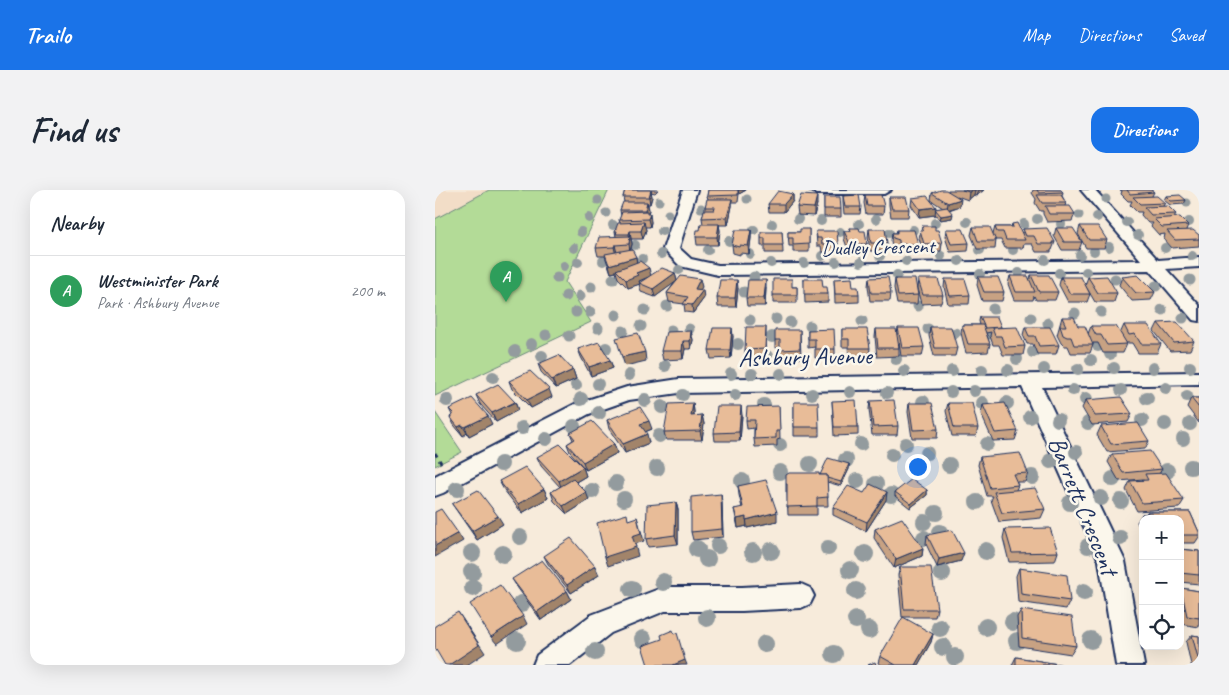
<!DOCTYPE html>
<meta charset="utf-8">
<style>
body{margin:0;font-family:Caveat,sans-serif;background:#f2f2f3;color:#1f2937}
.controls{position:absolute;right:15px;bottom:15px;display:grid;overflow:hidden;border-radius:10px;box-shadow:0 5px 20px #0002}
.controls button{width:45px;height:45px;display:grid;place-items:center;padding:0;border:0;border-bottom:1px solid #e0e1e3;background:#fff;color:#1f2937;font:25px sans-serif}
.you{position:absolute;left:482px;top:276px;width:18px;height:18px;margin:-12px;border:4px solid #fff;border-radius:50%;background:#1a73e8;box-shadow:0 0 0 8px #1a73e833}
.badge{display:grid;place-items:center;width:32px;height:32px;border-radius:50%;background:#1a73e8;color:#fff;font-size:16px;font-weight:700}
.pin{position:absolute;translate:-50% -41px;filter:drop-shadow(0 1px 2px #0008)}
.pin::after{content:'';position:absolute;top:26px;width:18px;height:15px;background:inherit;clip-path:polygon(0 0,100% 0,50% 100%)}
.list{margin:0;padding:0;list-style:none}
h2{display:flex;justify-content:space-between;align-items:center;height:65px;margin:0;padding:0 20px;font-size:21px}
h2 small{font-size:16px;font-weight:400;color:#747a83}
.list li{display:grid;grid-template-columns:32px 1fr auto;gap:15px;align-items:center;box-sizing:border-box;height:70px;padding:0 20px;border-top:1px solid #e0e1e3}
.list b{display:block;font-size:19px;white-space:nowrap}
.list p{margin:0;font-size:16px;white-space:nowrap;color:#747a83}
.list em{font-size:16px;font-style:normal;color:#747a83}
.icon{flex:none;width:28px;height:28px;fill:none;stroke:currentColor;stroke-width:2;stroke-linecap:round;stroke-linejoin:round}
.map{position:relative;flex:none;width:764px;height:475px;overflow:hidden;border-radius:15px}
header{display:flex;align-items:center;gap:30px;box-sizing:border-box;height:70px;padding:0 25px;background:#1a73e8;color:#fff}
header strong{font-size:24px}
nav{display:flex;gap:28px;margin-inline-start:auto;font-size:18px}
.intro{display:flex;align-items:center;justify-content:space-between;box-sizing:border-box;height:120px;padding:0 30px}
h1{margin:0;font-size:35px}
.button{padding:12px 22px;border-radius:15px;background:#1a73e8;color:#fff;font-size:18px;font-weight:700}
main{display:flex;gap:30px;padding:0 30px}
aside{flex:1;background:#fff;border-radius:15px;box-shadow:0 5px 20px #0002}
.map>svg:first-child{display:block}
</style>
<header>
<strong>Trailo</strong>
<nav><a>Map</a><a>Directions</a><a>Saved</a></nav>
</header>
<div class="intro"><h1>Find us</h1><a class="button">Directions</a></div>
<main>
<aside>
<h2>Nearby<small></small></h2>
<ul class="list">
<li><span class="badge" style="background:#2e9e5b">A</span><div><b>Westminister Park</b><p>Park · Ashbury Avenue</p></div><em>200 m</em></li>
</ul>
</aside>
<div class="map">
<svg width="764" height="475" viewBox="0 0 764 475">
<rect width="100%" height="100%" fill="#f7ebdb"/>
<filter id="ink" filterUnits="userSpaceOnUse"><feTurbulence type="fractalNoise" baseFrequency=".02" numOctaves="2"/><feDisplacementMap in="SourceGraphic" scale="10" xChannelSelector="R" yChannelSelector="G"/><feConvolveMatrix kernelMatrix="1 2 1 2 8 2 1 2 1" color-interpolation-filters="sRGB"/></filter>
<g filter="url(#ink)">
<polygon fill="#f2ddc7" points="0,0 54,0 0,29"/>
<g fill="#b3db97" stroke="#67857a">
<polygon points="54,0 174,0 130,92 156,132 0,206 0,29"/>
<polygon points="0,222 27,262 0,276"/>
</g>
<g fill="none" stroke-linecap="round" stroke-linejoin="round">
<g stroke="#1b2f5e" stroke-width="4">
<g id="minor">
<polygon points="248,0 262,0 244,58 256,69 283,75 706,70 646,0 660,0 723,70 764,67 764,77 731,79 764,115 764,131 758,130 715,80 283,85 245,76 228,59"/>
<polygon points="375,0 456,0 449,4 382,4"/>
<polygon points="764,182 764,194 607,197 690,371 709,475 681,475 664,371 587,197 244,203 194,210 154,224 8,303 0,306 0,286 140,214 192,197 244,189"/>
<polygon points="366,394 375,398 379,406 375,414 366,418 307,421 230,421 176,443 135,475 98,475 102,465 156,425 229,397 307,397"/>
</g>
</g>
<polyline stroke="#1b2f5e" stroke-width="3" stroke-dasharray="4 4" stroke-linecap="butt" points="0,263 6,273"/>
<use href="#minor" fill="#fbf7ec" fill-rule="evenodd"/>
</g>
<g fill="#939b9e">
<circle cx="312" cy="9" r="4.5"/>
<circle cx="671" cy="9" r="4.5"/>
<circle cx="163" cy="10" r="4.5"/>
<circle cx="224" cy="11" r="4.5"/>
<circle cx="752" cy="13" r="4.5"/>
<circle cx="266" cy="18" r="4.5"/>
<circle cx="171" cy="23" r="4.5"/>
<circle cx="233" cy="24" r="4.5"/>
<circle cx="644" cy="25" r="4.5"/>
<circle cx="662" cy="27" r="5"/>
<circle cx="154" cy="28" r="5"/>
<circle cx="363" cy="29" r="5"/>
<circle cx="441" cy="29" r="5"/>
<circle cx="602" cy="29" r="5"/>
<circle cx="386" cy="31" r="5"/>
<circle cx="532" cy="32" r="5"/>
<circle cx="692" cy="32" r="5"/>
<circle cx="754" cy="32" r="5"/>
<circle cx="500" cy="33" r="5"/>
<circle cx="337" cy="34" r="5"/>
<circle cx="424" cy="34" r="5"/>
<circle cx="589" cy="34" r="5"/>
<circle cx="626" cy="34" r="5"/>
<circle cx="178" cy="35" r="5"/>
<circle cx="319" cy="40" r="5"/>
<circle cx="478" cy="40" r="5"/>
<circle cx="227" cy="41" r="5"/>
<circle cx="146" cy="42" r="5"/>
<circle cx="405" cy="42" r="5"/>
<circle cx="454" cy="43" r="5"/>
<circle cx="703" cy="45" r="5"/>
<circle cx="294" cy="51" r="5"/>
<circle cx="200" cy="55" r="5"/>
<circle cx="674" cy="57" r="5"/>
<circle cx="139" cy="58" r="5"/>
<circle cx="730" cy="58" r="5"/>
<circle cx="273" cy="60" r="5"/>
<circle cx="545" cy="60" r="5"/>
<circle cx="578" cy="60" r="5"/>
<circle cx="659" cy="61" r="5"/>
<circle cx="226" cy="64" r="5"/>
<circle cx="315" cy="64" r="5"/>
<circle cx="645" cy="65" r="5"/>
<circle cx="387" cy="66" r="5"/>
<circle cx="445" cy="66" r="5"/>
<circle cx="506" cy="66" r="5"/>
<circle cx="757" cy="66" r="5"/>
<circle cx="207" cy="69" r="5"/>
<circle cx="610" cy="70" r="5"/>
<circle cx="168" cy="71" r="5"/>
<circle cx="471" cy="71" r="5"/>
<circle cx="524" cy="71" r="5"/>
<circle cx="143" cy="72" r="5"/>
<circle cx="401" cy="72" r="5"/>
<circle cx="426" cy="72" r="5"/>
<circle cx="336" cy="73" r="5"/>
<circle cx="369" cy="73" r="5"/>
<circle cx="129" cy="76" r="5"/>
<circle cx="244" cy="80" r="5"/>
<circle cx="651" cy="82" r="5"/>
<circle cx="584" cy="83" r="5"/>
<circle cx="624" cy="83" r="5"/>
<circle cx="545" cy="84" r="5"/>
<circle cx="462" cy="85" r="5"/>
<circle cx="319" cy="87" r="5.5"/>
<circle cx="122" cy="88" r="5.5"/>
<circle cx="178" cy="89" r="5.5"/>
<circle cx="680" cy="89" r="5.5"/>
<circle cx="755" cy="90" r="5.5"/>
<circle cx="721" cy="96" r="5.5"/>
<circle cx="156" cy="97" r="5.5"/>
<circle cx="309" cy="102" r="5.5"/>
<circle cx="131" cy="106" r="5.5"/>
<circle cx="145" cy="106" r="5.5"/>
<circle cx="232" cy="116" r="5.5"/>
<circle cx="483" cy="116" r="5.5"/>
<circle cx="558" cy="119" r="5.5"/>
<circle cx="210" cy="120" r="5.5"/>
<circle cx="727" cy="120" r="5.5"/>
<circle cx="141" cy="122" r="5.5"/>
<circle cx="155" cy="122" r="5.5"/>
<circle cx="666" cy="122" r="5.5"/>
<circle cx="640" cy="123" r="5.5"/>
<circle cx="181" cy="125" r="5.5"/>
<circle cx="596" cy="128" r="5.5"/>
<circle cx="748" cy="128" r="5.5"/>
<circle cx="341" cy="129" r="5.5"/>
<circle cx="315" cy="130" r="5.5"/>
<circle cx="427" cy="131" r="5.5"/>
<circle cx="355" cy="132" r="5.5"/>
<circle cx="613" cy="133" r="5.5"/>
<circle cx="206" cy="136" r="5.5"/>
<circle cx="375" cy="136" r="5.5"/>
<circle cx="163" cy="138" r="5.5"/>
<circle cx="254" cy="139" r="5.5"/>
<circle cx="493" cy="139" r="5.5"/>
<circle cx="236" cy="140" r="5.5"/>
<circle cx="188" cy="141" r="5.5"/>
<circle cx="520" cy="143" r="5.5"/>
<circle cx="555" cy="144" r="5.5"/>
<circle cx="111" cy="145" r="5.5"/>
<circle cx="134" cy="146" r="5.5"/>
<circle cx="337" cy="147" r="6"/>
<circle cx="96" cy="154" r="6"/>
<circle cx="303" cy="154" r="6"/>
<circle cx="663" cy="156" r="6"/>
<circle cx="171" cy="158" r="6"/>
<circle cx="80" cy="161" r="6"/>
<circle cx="598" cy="162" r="6"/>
<circle cx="675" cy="164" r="6"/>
<circle cx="107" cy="166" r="6"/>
<circle cx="332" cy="166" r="6"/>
<circle cx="461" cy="169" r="6"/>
<circle cx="582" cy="169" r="6"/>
<circle cx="656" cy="170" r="6"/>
<circle cx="230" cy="176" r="6"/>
<circle cx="755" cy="177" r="6"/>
<circle cx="679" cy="178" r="6"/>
<circle cx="718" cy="178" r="6"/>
<circle cx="609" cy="179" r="6"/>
<circle cx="643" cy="179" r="6"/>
<circle cx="547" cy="180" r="6"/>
<circle cx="573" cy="180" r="6"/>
<circle cx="469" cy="181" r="6"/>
<circle cx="517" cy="181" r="6"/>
<circle cx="296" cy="184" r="6"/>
<circle cx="317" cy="184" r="6"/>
<circle cx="346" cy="184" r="6"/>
<circle cx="194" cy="185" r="6"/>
<circle cx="58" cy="187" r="6"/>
<circle cx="163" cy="194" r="6"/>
<circle cx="141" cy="195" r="6"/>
<circle cx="731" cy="198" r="6"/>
<circle cx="638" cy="200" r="6"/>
<circle cx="686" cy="200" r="6"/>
<circle cx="539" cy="201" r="6"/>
<circle cx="415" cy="202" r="6"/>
<circle cx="516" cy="202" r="6"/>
<circle cx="452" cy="203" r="6"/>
<circle cx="377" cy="204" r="6"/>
<circle cx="248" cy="205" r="6"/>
<circle cx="300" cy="205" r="6"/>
<circle cx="752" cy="206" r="6"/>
<circle cx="712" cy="208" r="7"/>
<circle cx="146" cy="209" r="7"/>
<circle cx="651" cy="209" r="7"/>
<circle cx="12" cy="210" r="7"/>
<circle cx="210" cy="210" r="7"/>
<circle cx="488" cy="212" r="7"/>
<circle cx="547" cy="213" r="7"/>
<circle cx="572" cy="213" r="7"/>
<circle cx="329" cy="215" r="7"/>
<circle cx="227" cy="217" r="7"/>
<circle cx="164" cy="223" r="7"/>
<circle cx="595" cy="227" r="7"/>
<circle cx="623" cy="230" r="7"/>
<circle cx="707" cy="230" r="7"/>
<circle cx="653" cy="233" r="7"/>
<circle cx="730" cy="234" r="7"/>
<circle cx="755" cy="234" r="7"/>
<circle cx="139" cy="236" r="7"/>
<circle cx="87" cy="238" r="7"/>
<circle cx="224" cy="246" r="7"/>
<circle cx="111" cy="249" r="7"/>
<circle cx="748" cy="249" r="7"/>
<circle cx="426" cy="254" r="7"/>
<circle cx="471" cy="254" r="7"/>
<circle cx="552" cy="254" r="7"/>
<circle cx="345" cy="255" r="7"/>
<circle cx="641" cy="262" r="7"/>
<circle cx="492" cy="263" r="7"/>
<circle cx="457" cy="265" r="7"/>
<circle cx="411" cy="270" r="8"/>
<circle cx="616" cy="271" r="8"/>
<circle cx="66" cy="274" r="8"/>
<circle cx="375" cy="274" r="8"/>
<circle cx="514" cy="275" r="8"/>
<circle cx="756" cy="277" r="8"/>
<circle cx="222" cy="278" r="8"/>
<circle cx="732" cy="281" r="8"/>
<circle cx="345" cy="282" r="8"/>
<circle cx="597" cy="287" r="8"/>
<circle cx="678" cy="289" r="8"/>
<circle cx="307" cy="291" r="8"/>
<circle cx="422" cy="291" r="8"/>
<circle cx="181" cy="293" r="8"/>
<circle cx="441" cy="294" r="8"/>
<circle cx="22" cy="299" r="8"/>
<circle cx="157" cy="301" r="8"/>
<circle cx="456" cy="305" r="8"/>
<circle cx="666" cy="308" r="8"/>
<circle cx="189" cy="309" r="8"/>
<circle cx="686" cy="311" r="8"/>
<circle cx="542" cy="312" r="8"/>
<circle cx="635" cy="313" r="8"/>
<circle cx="501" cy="323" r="8"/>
<circle cx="489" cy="332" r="8"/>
<circle cx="505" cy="342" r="8"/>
<circle cx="85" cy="347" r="8"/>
<circle cx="489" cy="348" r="8"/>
<circle cx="685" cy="348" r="8"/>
<circle cx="283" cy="356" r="8"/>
<circle cx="653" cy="356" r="8"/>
<circle cx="262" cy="359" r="9"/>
<circle cx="393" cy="358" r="8"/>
<circle cx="336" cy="361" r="9"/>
<circle cx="551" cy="361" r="9"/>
<circle cx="318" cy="362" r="9"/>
<circle cx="37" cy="363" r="9"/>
<circle cx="68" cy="364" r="9"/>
<circle cx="430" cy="364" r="9"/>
<circle cx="272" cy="369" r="9"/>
<circle cx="415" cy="380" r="9"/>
<circle cx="37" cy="382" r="9"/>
<circle cx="507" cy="383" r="9"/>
<circle cx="228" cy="392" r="9"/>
<circle cx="38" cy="398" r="9"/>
<circle cx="197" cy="399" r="9"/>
<circle cx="421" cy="401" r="9"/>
<circle cx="649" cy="402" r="9"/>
<circle cx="86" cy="414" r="9"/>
<circle cx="272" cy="428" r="9"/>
<circle cx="421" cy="430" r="9"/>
<circle cx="578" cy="432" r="9"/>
<circle cx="551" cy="437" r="9"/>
<circle cx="505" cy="438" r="9"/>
<circle cx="434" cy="440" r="9"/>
<circle cx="208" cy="449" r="9"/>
<circle cx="656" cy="450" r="9"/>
<circle cx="82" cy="451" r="9"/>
<circle cx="582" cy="451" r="9"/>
<circle cx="330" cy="454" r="9"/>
<circle cx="508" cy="457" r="9"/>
<circle cx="160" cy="462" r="9"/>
<circle cx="399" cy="464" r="9"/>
<circle cx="520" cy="467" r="9"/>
</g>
<g fill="#c8a283" stroke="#1b2f5e" fill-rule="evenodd">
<path d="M190 0H223L220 3 216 2 217 7 215 14H213L214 20 213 24 216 32 215 37H210L211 40 208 49H196L197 54 196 59 201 67 202 72 216 86 240 83 242 91 267 97 265 99 269 108 258 123 250 122 249 114 234 112 232 103 241 91 220 107 206 102 204 94 193 98 183 88 181 82 176 83 170 66H163L161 58 181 47 180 41 185 33 184 30 186 26 185 20 189 12 188 7ZM213 87 205 93 204 91Z"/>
<polygon points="273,0 311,0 304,4 303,12 297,12 297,16 293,35 284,35 285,41 283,55 262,55 261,47 265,40 268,34 267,28 270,20 270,17 273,9 272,6"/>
<polygon points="513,0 549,0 541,6 539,5 533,10 522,6 525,16 514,20 517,28 505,30 500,24 500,25 484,27 476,15 477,8 501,19 508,18 496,10 497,3 513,1"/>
<polygon points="598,0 626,0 628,2 627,6 631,13 630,16 640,24 637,31 612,32 608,24 608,21 605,21 600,13 601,9 597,3"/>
<polygon points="685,0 716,0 719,2 717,6 730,13 728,16 741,24 739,27 753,35 751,40 764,45 764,56 737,58 729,49 730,44 724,45 716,36 718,33 713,33 706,25 707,22 702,22 695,15 697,11 693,11 686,4 687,1"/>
<polygon points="358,4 358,11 349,22 334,22 333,14"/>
<polygon points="430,5 449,16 448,24 431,24 429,13"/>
<polygon points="408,6 426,17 425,24 409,24 408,13"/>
<polygon points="731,6 751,10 749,14 735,15 729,10"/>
<polygon points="389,7 406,19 406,27 389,27"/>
<polygon points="454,7 474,19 473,27 456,27 454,15"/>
<polygon points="382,14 379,26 363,25 362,17"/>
<polygon points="577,34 587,43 588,39 620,52 617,60 616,60 616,62 601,62 597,54 589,54 588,58 570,58 566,50 561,50 560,59 542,59 536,45 538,37 558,44 560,37 576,37"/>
<polygon points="487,36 500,40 507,53 506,61 488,62 484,48"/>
<polygon points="645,36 672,50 669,58 651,58 643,44"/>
<polygon points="415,38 425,41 432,54 432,62 414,62 409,49 409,41 415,41"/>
<polygon points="621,38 647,52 644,60 627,60 619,46"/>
<polygon points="374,39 374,62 358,62 358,56 354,56 353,42 365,42"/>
<polygon points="434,39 452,53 452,61 435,61 433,47"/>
<polygon points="511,39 534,53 533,61 515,62 510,47"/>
<polygon points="316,40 316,48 314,64 305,63 305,65 298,63 297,55"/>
<polygon points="462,40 483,54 482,62 464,62 463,58 457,56 456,51 457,43 461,43"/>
<polygon points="381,41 403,54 403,62 387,62 386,56 382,56"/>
<polygon points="347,42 348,63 330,63 330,56 326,56 326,48"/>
<polygon points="596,85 623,102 620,110 601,110 599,106 598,110 579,110 573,94 575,86 595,89"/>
<polygon points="543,87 569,102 567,111 547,111 542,95"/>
<polygon points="626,87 655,104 652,112 633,112 624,95"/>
<polygon points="653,87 682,103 679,112 660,112 650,95"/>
<polygon points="687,87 720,102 716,110 697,111 684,95"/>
<polygon points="434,88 456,103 455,111 435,111 433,96"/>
<polygon points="369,89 388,97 393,104 393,112 370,113"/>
<polygon points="399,89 418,97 424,104 424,112 400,113"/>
<polygon points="460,89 483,105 482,114 462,114 459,98"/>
<polygon points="483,89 508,105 506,113 486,114 482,98"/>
<polygon points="510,89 535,105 534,114 513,114 509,97"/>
<polygon points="357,97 362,97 362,113 338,113 338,105"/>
<polygon points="303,98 301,117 283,117 282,108"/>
<polygon points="331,98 330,116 312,116 311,108"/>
<polygon points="545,127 566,137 590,156 588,165 568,165 564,155 558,155 555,146 556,142 551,143 555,154 553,162 531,163 526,143 527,135 545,135 544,131"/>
<polygon points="627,127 643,136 653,144 656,136 685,144 689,135 726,154 722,163 703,163 697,153 691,153 692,154 688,163 668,163 663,153 658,153 658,155 655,163 636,163 633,156 629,156 626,153 622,145"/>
<polygon points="723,133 759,151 755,160 735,161 719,141"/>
<polygon points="331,137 331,145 330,168 310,168 310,160"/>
<polygon points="495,137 522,158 520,166 499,166 494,146"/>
<polygon points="590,137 624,155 621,164 602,164 598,154 592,154 588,145"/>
<polygon points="463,138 489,157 487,166 466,166 464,153 464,166 442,167 440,147 441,139 462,145"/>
<polygon points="407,139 435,158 434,166 414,167 413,157 407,157"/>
<polygon points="365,140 366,168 345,168 345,158 340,158 340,150"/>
<polygon points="373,140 400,159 400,167 380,168 380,157 373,158"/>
<polygon points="256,141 258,150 256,159 250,159 248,169 228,170 226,161"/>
<polygon points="298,146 296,168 276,169 274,160"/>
<polygon points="143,159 175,170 178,178 156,186 146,167"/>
<polygon points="103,174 138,180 141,189 121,198 106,182"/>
<polygon points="74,191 117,207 96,218 77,199"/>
<polygon points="41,205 80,212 83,220 61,232 45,214"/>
<polygon points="756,208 764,208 764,233 752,217"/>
<polygon points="651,210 697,224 693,232 657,235 647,218"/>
<polygon points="397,211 423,237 423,245 399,246"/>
<polygon points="435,211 463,236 462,245 437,245 434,219"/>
<polygon points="359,212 384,237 384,246 359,246"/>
<polygon points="258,213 259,222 259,226 267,225 269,234 267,250 231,250 229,242"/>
<polygon points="474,213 503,239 502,248 477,248 473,222"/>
<polygon points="513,213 543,238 541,246 517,246 511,221"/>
<polygon points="548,215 583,241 580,250 558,251 546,224"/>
<polygon points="344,216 345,249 342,250 342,256 320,257 319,249 319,238 312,239 311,230"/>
<polygon points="14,219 57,234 34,246 32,243 28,246 19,235 15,227 17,225"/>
<polygon points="307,225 305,251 280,251 279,243"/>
<polygon points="172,230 217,239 210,242 214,253 190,263 174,239"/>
<polygon points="666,236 714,251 710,259 672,262 662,245"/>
<polygon points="135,243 179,254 182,263 151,280 135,262 132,254 138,250"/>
<polygon points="677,264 727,279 724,284 749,310 744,318 702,321 691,300 695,291 707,291 708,289 684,291 673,272"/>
<polygon points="102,267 148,277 151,286 141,292 154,310 132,324 119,311 116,302 125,297 106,276"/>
<polygon points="545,267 593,283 590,292 581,292 583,295 581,300 610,319 606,328 564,332 556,310 558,306 552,306 543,275"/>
<polygon points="414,274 414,279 406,296 392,292 393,316 382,316 382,325 353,325 352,302 351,302 351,294 384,285"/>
<polygon points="64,291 109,299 113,308 87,323 69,300"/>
<polygon points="303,296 342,331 312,338 312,336 303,338 299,319 307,318 304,305"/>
<polygon points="492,300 492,305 475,318 460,306 460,302"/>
<polygon points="429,303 451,310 431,341 398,325 398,317"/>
<polygon points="286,304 287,313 288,347 258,350 256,342"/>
<polygon points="241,312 243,320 243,354 213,357 211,349"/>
<polygon points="17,314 68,334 42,350"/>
<polygon points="712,322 755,322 764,342 764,347 760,353 745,353 745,329 708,329 708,345 702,332 707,324 711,324"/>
<polygon points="440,339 488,358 487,366 459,378 439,348"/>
<polygon points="570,339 623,362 620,371 574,372 568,348"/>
<polygon points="492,345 526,371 502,377 491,354"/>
<polygon points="745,359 764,361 764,394 745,392"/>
<polygon points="109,366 164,385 136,403 113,374"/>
<polygon points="465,377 502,419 500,427 467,427 463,385"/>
<polygon points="584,378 635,411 631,419 583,412 581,386"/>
<polygon points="77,389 132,401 136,409 106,430 82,397"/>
<polygon points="745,398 764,401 764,437 746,434 745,430"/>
<polygon points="586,420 641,456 636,464 584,456 582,427"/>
<polygon points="498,444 496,452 483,475 447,475 443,473 445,466"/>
<polygon points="757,445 764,446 764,475 756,475 751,452"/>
<polygon points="581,467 629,475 577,475"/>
</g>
<g fill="#a2846a" stroke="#1b2f5e">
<polygon points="0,0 6,0 0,3"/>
<polygon points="216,0 217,7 215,14 214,7"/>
<polygon points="303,0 311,0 304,4"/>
<polygon points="537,0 540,0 539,5 533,10 534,2"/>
<polygon points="543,0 549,0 541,6"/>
<polygon points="358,4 358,11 349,22 349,14"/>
<polygon points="382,6 382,14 379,26 379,18"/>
<polygon points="297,9 297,16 293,35 292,27"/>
<polygon points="526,9 525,16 512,20 513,13"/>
<polygon points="212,12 214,20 213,23 214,28 215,24 216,32 215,37 213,29 211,27 210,20"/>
<polygon points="501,17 500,25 484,27 485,19"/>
<polygon points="518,24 517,28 505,30 506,26"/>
<polygon points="209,32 211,40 208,49 206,41"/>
<polygon points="284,34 285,41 283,55 282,47"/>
<polygon points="316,40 316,48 314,64 313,56"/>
<polygon points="195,41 197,54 195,62 194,54 195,49 194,44"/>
<polygon points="180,55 182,63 181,65 179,57"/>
<polygon points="201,67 202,75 181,80 181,82 176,83 174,75"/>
<polygon points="214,78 216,86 204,91 205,94 193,98 191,90 201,83"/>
<polygon points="240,83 242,91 220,107 218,99"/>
<polygon points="265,89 267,97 261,107 260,99"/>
<polygon points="302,90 303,98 301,117 300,108"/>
<polygon points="331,90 331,98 330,116 329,108"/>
<polygon points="268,100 269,108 258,123 257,115"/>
<polygon points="297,138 298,146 296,168 295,160"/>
<polygon points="256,141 258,150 256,159 255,151"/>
<polygon points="248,151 250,159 248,169 247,161"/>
<polygon points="210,162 211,171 190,176 187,167"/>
<polygon points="175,170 178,178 156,186 154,177"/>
<polygon points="138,180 141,189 121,198 117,190"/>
<polygon points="114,199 117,207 96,218 92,210"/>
<polygon points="80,212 83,220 61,232 57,223"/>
<polygon points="258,213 259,222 257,234 256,226"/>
<polygon points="306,216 307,225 305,251 304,242"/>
<polygon points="267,225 269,234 267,250 265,241"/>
<polygon points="53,226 57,234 34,246 30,237"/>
<polygon points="214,231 217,239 207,243 205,234"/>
<polygon points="27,235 32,243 28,246 23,237"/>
<polygon points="212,244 214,253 190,263 188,254"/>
<polygon points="179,254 182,263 151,280 148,272"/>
<polygon points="414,274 414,279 406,296 406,292"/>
<polygon points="148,277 151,286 127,300 124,291"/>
<polygon points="109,299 113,308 87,323 83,314"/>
<polygon points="492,300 492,305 475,318 476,314"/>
<polygon points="151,302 154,310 132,324 128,316"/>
<polygon points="452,302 451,310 431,341 432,332"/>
<polygon points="286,304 287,313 288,347 287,339"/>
<polygon points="241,312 243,320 243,354 240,345"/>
<polygon points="342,322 342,331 312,338 311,330"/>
<polygon points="63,326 68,334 42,350 37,341"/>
<polygon points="202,327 209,351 200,354 203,366 173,376 170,367 197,346"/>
<polygon points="311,327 312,336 303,338 302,329"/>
<polygon points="23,343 28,351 0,367 0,356"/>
<polygon points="488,358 487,366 459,378 461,369"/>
<polygon points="529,363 526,371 502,377 504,369"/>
<polygon points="160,376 164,385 136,403 132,395"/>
<polygon points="132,401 136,409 106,430 102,422"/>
<polygon points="23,422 50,463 32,475 14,475"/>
<polygon points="88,426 92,434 62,454 56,447"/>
<polygon points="498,444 496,452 483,475 480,475"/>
<polygon points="250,470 252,475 238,475"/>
</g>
<g fill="#e8bc98" stroke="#1b2f5e">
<polygon points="190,0 216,0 214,7 188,7"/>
<polygon points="273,0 303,0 303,5 272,6"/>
<polygon points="506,0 511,0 526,9 513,13 497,3"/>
<polygon points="527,0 537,0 534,2"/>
<polygon points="602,0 626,0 628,2 604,3"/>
<polygon points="692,0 716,0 719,2 695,4"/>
<polygon points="343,1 358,4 349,14 333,14"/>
<polygon points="366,5 382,6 379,18 362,17"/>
<polygon points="424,5 426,17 410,17 408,6"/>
<polygon points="430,5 446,5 449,16 432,16"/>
<polygon points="602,5 626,5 631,13 607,13"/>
<polygon points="745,5 751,10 736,11 731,6"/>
<polygon points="492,6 501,17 485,19 477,8"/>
<polygon points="722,6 730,13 705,14 698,7"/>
<polygon points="389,7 405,7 406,19 389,19"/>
<polygon points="454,7 471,7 474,19 457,19"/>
<polygon points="272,9 297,9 292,27 267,28 269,20 279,20 280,17 270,17"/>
<polygon points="188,12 212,12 210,20 185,20"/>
<polygon points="610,16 635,16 640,24 614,24"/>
<polygon points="733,16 741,24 716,25 709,17"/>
<polygon points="512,17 518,24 506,26 500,19"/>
<polygon points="212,21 212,24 215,24 213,29 184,30 187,22"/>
<polygon points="745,27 753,35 727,37 719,29"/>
<polygon points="209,32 206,41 195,41 194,44 181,44 182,41 180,41 183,33"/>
<polygon points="582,33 590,50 571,50 568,42 562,42 560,37 578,37 577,34"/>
<polygon points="266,34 284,34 282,47 261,47 262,40 265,40"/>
<polygon points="487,36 500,36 500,40 503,40 507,53 489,54 485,40 488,40"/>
<polygon points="645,36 663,36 672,50 654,50"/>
<polygon points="538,37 555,37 561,51 543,51"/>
<polygon points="415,38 424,38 425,41 430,41 432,54 415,54 409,41 416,41"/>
<polygon points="612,38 620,52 617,52 618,54 603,54 599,46 591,46 588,39"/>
<polygon points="621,38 638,38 647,52 629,52"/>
<polygon points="365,39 374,39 374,54 358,55 358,48 353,48 353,42 365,42"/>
<polygon points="434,39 450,39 452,53 436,53"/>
<polygon points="511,39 528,39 534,53 516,54"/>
<polygon points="300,40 316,40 313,56 305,55 304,57 297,55"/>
<polygon points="462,40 479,40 483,54 464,54 464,50 458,48 457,43 462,43"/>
<polygon points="758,40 764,45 764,49 740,50 732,41"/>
<polygon points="381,41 402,41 403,54 387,54 386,48 382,48"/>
<polygon points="326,42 347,42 348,55 330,55 330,48 326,48"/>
<polygon points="195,46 194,54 180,55 179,57 161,58 164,47"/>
<polygon points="197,59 201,67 174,75 170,64"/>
<polygon points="205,71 214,78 201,83 203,85 191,90 181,80"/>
<polygon points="227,78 240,83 218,99 204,93"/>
<polygon points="596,85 614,85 623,102 604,102"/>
<polygon points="703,85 720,102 701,103 687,87"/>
<polygon points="246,86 265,89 260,99 268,100 257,115 248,114 253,107 232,103"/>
<polygon points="575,86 593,86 600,102 581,102"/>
<polygon points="672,86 682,103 663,103 653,87"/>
<polygon points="453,87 456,103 436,103 434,88"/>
<polygon points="543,87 563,87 569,102 549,102"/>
<polygon points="626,87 646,87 655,104 635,104"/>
<polygon points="417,88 418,97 423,97 424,104 400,104 399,89"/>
<polygon points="338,89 357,89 357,97 362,97 362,105 338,105"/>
<polygon points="369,89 387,89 388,97 392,97 393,104 369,104"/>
<polygon points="460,89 480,89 483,105 463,106"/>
<polygon points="483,89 503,89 508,105 488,105"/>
<polygon points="510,89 530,89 535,105 515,106"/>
<polygon points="285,90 302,90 300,108 282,108"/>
<polygon points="313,90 331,90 329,108 311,108"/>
<polygon points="545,127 562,127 566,137 550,138"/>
<polygon points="627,127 639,127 643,136 650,136 658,155 639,155 636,147 632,147 628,145 625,136 631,136"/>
<polygon points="742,132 759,151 739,153 723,133"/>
<polygon points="527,135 548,135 555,154 533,154"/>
<polygon points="689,135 713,135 726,154 706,154 700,144 694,145"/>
<polygon points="656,136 681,136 692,154 672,155 666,145 661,145"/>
<polygon points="311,137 331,137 330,159 310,160"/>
<polygon points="495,137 516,137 522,158 500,158"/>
<polygon points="582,137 590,156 570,157 566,146 560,146 557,138"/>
<polygon points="590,137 615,137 624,155 604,156 600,146 594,146"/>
<polygon points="278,138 297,138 295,160 274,160"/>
<polygon points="463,138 484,138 489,157 467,158"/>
<polygon points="399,139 400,159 380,159 380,149 373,149 373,140"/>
<polygon points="407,139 432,139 435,158 414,158 414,149 407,149"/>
<polygon points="441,139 461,139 464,158 443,158"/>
<polygon points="340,140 365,140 365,159 345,160 345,150 340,150"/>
<polygon points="256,141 255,151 248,151 247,161 226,161 231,142"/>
<polygon points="203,143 210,162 187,167 181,148"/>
<polygon points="164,152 175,170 154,177 143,159"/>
<polygon points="124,165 138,180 117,190 103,174"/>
<polygon points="95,181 114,199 92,210 74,191"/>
<polygon points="63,194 80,212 57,223 41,205"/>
<polygon points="686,207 697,224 660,226 651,210"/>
<polygon points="37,208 53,226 30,237 27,235 23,237 15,227 19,224 14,219"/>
<polygon points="756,208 764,208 764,218"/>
<polygon points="421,210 423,237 399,237 397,211"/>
<polygon points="459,210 463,236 438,237 435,211"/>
<polygon points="359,212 383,212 384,237 359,237"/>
<polygon points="258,213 256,226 267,225 265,241 229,242 234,214"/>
<polygon points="474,213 497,213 503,239 478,240"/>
<polygon points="513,213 537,213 543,238 519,238"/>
<polygon points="570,213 583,241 560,243 548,215"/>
<polygon points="282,216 306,216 304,242 279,243"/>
<polygon points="344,216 345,241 341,241 341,248 319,249 320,230 311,230 312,217"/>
<polygon points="205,217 214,231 205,234 212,244 188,254 172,230"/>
<polygon points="157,231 179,254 148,272 132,254 140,249 135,243"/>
<polygon points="703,233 714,251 676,254 666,236"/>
<polygon points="125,254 148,277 124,291 102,267"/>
<polygon points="715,261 727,279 688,283 677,264"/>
<polygon points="585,263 593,283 578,284 583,295 555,298 545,267"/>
<polygon points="393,268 414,274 406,292 392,288 392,285 385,285"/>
<polygon points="90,277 109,299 83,314 64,291"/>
<polygon points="354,283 384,283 384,285 392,285 393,307 382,308 382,316 352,317 352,294 351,294 351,285"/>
<polygon points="731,283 749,310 707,313 695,291 713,290 710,284"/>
<polygon points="138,289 151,302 128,316 116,302"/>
<polygon points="477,289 492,300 476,314 460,302"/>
<polygon points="331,290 342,322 311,330 311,327 302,329 299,319 308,317 303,296"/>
<polygon points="435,294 452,302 432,332 398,317 413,296 429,303"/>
<polygon points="600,298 610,319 567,323 559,302"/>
<polygon points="43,300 63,326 37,341 17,314"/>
<polygon points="286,304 287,339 256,342 256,307"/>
<polygon points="241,312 240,345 211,349 212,315"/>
<polygon points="6,319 23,343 0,356 0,322"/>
<polygon points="712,322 755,322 764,342 764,345 745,345 745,329 709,329 707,324 713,324"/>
<polygon points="192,324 193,330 202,327 206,343 197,346 201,357 170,367 162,333"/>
<polygon points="467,328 488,358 461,369 440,339"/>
<polygon points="615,338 623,362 577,363 570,339"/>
<polygon points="517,340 529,363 504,369 492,345"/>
<polygon points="136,348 160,376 132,395 109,366"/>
<polygon points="745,359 764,361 764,385 745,383"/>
<polygon points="107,370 132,401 102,422 77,389"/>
<polygon points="465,377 496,377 502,419 469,419"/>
<polygon points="584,378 632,385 635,411 586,404"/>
<polygon points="65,395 88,426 56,447 35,414"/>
<polygon points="746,398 764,401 764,428 752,426"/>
<polygon points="586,420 637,427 641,456 587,448"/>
<polygon points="23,422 44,455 14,475 10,475 0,458 0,436"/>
<polygon points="468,427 498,444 480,475 461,475 445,466"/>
<polygon points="238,440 239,444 242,443 250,470 238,475 213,475 207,456 227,449 226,445"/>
<polygon points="757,445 764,446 764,472"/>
<polygon points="581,467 629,475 581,475"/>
<polygon points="440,472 441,475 433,475"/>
</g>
</g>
<g text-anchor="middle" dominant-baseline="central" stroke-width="5" stroke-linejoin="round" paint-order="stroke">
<g font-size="21" fill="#1b2f5e" stroke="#fbf7ec">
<text transform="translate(443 57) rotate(-1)">Dudley Crescent</text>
</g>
<g font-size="25" fill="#1b2f5e" stroke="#fbf7ec">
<text transform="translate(370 167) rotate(-1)">Ashbury Avenue</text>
<text transform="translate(648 316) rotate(68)">Barrett Crescent</text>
</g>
</g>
</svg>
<div class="controls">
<button>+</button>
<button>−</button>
<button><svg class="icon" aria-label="locate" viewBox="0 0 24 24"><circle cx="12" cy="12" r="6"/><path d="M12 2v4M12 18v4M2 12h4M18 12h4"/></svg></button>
</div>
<div class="you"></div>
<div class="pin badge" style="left:71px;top:112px;background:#2e9e5b">A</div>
</div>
</main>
